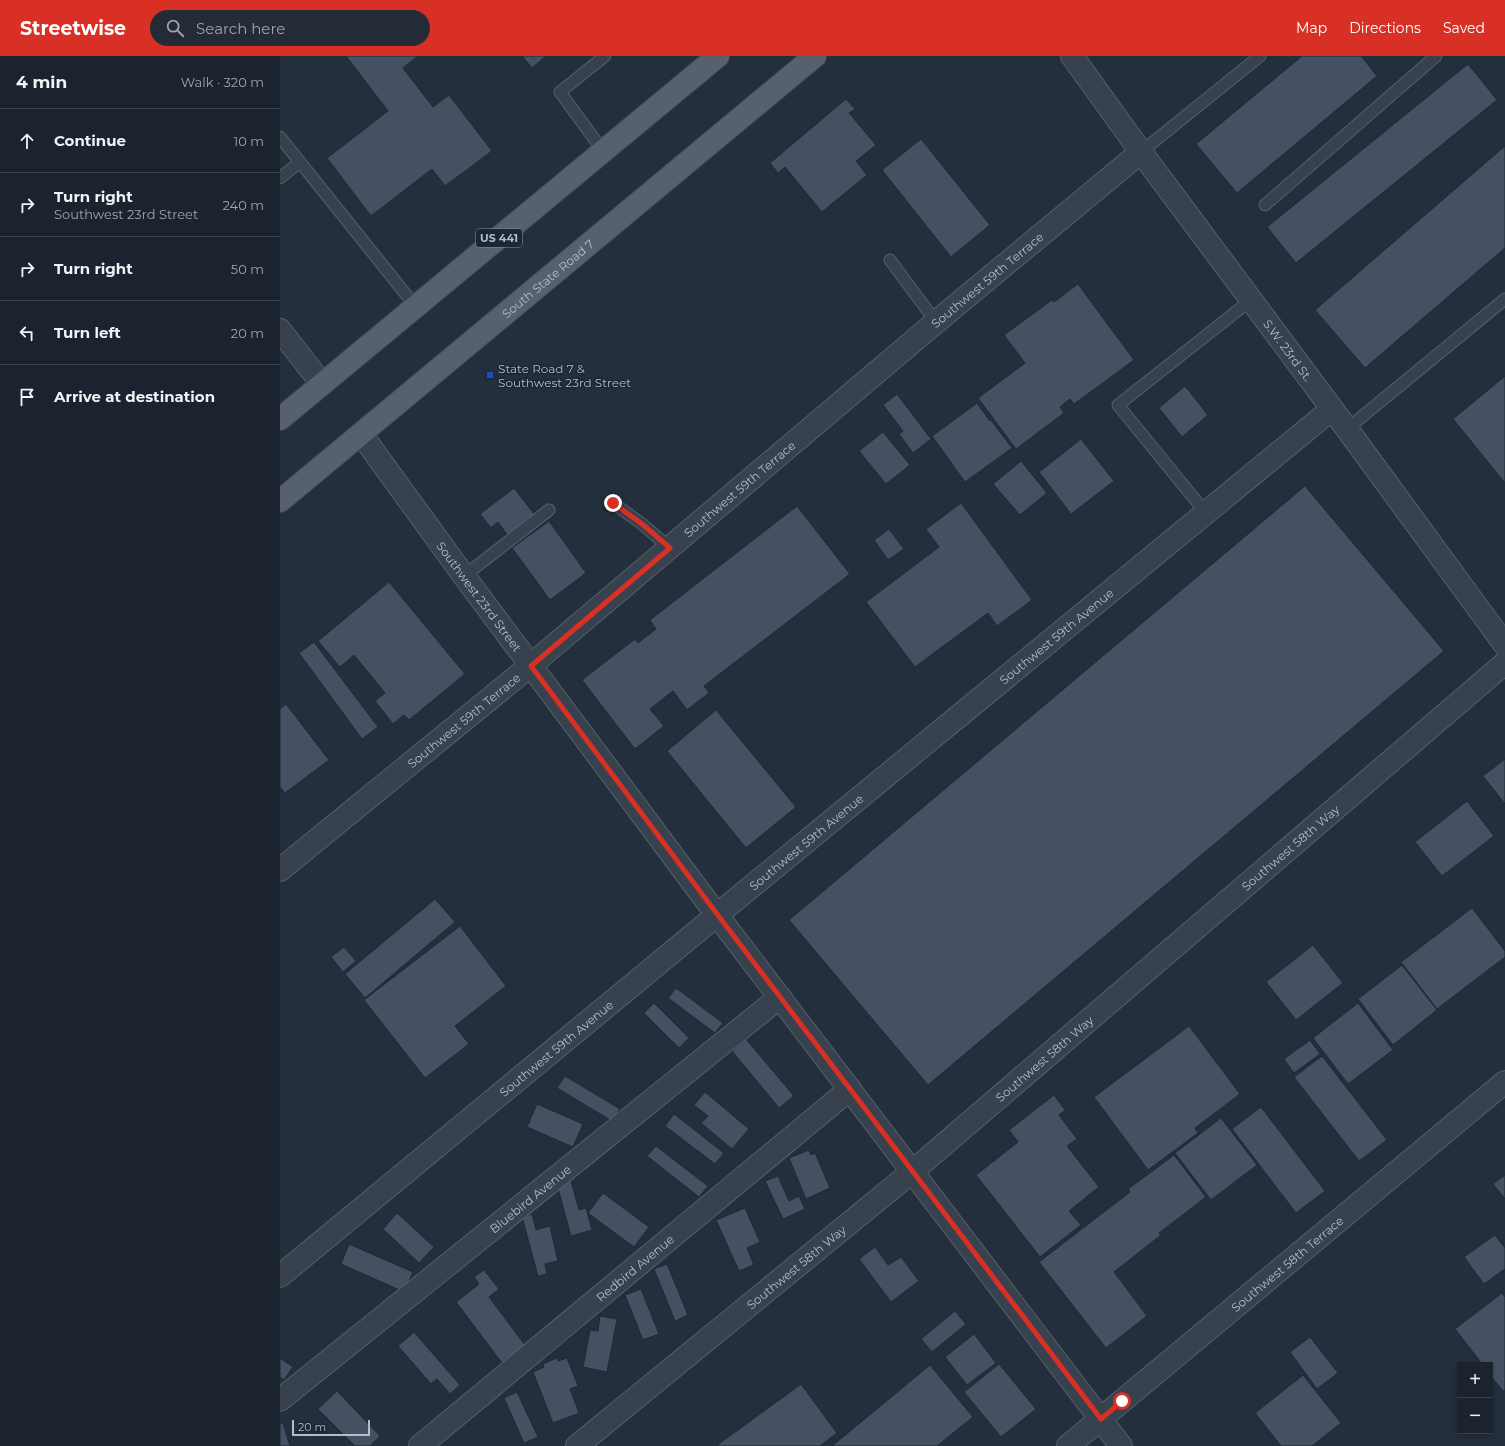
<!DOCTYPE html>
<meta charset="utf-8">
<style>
body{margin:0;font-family:Montserrat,sans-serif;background:#242b36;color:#f1f3f6}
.controls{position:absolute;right:12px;bottom:12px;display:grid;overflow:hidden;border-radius:0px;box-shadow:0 2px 6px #0003}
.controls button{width:36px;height:36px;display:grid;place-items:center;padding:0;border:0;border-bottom:1px solid #39404a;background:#1b232e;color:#f1f3f6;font:20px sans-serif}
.scale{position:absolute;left:12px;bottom:10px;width:78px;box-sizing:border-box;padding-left:4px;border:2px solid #b4bcc9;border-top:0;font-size:11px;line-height:14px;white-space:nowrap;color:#b4bcc9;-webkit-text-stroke:3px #1d2633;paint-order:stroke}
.stop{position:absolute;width:12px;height:12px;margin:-9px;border:3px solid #d93025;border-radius:50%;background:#fff}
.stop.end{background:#d93025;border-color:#fff;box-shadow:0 1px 4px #0008}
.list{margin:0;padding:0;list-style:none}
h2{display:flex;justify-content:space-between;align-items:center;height:52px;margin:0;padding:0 16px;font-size:17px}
h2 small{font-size:13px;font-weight:400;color:#a0a4aa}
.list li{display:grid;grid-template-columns:26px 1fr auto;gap:12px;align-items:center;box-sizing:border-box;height:64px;padding:0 16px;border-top:1px solid #39404a}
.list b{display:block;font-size:15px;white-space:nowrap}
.list p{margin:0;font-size:13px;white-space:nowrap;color:#a0a4aa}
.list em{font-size:13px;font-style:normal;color:#a0a4aa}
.icon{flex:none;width:22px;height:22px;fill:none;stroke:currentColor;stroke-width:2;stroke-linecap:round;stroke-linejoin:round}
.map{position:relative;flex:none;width:1225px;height:1390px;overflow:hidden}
header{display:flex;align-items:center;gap:24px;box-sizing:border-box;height:56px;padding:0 20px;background:#d93025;color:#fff}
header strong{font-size:19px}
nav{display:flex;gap:22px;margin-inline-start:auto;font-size:14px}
.search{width:280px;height:36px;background:#242b36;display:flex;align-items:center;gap:10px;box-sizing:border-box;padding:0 14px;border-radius:22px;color:#a0a4aa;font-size:15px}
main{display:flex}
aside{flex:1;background:#1b232e}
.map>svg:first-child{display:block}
</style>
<header>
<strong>Streetwise</strong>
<div class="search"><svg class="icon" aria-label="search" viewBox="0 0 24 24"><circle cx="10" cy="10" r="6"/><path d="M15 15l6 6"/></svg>Search here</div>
<nav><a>Map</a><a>Directions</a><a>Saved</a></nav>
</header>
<main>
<aside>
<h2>4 min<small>Walk · 320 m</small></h2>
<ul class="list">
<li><svg class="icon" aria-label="ahead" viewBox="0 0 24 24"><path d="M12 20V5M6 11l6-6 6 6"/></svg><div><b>Continue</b></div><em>10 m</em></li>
<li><svg class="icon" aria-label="right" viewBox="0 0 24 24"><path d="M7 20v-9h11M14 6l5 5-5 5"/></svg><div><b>Turn right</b><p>Southwest 23rd Street</p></div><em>240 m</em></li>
<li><svg class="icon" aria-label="right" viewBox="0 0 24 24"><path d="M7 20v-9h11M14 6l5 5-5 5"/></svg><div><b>Turn right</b></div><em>50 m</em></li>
<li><svg class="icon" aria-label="left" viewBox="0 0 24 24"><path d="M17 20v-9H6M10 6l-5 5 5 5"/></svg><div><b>Turn left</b></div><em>20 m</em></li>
<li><svg class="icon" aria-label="arrive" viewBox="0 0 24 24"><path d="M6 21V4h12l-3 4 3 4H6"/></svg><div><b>Arrive at destination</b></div></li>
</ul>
</aside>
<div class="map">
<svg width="1225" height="1390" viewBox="0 0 1225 1390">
<rect width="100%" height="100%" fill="#242f3e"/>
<g fill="#455162" stroke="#1f2835">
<polygon points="66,0 138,0 123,12 153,51 169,39 212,95 165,130 152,113 91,160 47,102 108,55"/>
<polygon points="242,0 266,0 252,12"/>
<polygon points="1022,0 1081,0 1097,20 957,137 916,88"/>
<polygon points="1188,8 1217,44 1016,207 987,171"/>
<polygon points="566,43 575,53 569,57 596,89 576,105 587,119 542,156 505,111 498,117 490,107"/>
<polygon points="641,83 710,169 671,201 602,114"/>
<polygon points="1225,90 1225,192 1085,312 1035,254"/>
<polygon points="798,228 854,304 794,348 790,343 780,351 784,357 736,393 698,342 745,307 724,279 772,244 774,246"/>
<polygon points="1225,320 1225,427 1173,363"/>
<polygon points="905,330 928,359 902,381 879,352"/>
<polygon points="617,338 651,383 633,397 619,378 623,375 603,349"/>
<polygon points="697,347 710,365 711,364 732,392 685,426 652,380"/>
<polygon points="603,376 630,409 606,428 579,395"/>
<polygon points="801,383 834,425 791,458 759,416"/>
<polygon points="741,405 767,437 740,459 713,428"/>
<polygon points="1025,430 1164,595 648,1029 509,864"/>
<polygon points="234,432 255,459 228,480 218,466 211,472 200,458"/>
<polygon points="681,447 752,544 717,570 708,557 635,611 586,546 659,491 646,473"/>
<polygon points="517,450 570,518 424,630 429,637 407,654 393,635 370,653 384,670 355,693 302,624 355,583 358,587 376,573 370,564"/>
<polygon points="269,465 306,517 270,544 232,492"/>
<polygon points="609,473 624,493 608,504 594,484"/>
<polygon points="109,526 185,618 129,664 124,659 113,668 95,645 105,637 74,599 60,611 38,585"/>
<polygon points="34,586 98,671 82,683 19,597"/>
<polygon points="6,648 49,704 5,737 0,731 0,653"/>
<polygon points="436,654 516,751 466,792 387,695"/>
<polygon points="1225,703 1225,748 1203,720"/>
<polygon points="1187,745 1214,780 1162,820 1135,786"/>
<polygon points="155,843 175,866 85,942 65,918"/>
<polygon points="1192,852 1225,895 1225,901 1157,953 1121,906"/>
<polygon points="180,870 226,930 175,970 189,988 145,1022 84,944"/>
<polygon points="1033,889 1063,927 1016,964 986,926"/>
<polygon points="64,891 76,905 63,916 51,901"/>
<polygon points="1122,909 1157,954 1113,989 1078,943"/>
<polygon points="396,932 443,967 435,977 388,942"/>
<polygon points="374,947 409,982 399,992 364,957"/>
<polygon points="1078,947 1113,994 1068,1028 1033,982"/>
<polygon points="909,970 960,1038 915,1072 918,1077 868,1114 814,1041"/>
<polygon points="466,983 514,1040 499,1052 452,995"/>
<polygon points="1030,984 1040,998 1014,1017 1004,1003"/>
<polygon points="1042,1000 1107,1084 1079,1105 1014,1021"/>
<polygon points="285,1020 340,1053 332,1065 277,1032"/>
<polygon points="425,1036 469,1073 452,1093 421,1067 428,1060 414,1049"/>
<polygon points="774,1039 785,1054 779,1059 797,1083 787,1090 819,1131 789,1155 801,1169 760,1201 696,1119 738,1086 729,1074"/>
<polygon points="257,1048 303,1068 293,1091 247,1071"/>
<polygon points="981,1051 1045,1135 1016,1157 952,1073"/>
<polygon points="394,1058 444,1097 435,1108 385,1070"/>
<polygon points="941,1062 977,1109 931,1144 895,1097"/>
<polygon points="376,1090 428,1130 419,1141 367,1100"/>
<polygon points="529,1094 531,1099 535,1097 550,1132 526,1143 509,1102"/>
<polygon points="894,1099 926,1141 879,1177 881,1179 834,1216 867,1260 826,1292 759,1206 850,1136 848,1133"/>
<polygon points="1225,1119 1225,1143 1213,1128"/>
<polygon points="498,1120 509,1145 519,1140 525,1153 503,1163 485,1125"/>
<polygon points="290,1121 299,1154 306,1152 312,1174 291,1180 276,1125"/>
<polygon points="323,1137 369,1171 354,1191 308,1157"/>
<polygon points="465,1152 480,1186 467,1192 474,1209 459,1215 436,1164"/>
<polygon points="117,1157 154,1191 139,1207 103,1173"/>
<polygon points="252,1158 256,1174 270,1170 278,1205 265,1208 267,1218 258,1220 242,1161"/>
<polygon points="1215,1179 1225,1192 1225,1213 1204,1228 1184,1201"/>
<polygon points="69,1188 133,1216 124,1236 61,1208"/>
<polygon points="595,1191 608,1209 621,1201 639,1225 611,1246 579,1203"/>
<polygon points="387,1208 408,1259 395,1265 374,1213"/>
<polygon points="204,1214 219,1233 209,1241 245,1289 222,1307 176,1246 199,1228 194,1221"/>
<polygon points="361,1233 379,1278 363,1284 345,1239"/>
<polygon points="1222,1237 1225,1241 1225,1334 1223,1335 1210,1319 1210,1309 1203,1309 1175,1273"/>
<polygon points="675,1255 686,1268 652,1296 641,1283"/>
<polygon points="320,1260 337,1263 327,1316 303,1311 310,1274 318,1275"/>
<polygon points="134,1276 180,1329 170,1338 157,1323 151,1328 118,1290"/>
<polygon points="694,1278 716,1307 687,1329 665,1301"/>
<polygon points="1030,1281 1058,1317 1037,1333 1010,1296"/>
<polygon points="0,1302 13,1311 4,1324 0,1321"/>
<polygon points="277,1302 278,1305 287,1302 298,1330 290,1333 299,1357 273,1367 253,1316 264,1311 263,1308"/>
<polygon points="719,1308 756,1353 721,1381 684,1336"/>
<polygon points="650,1309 693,1361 657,1390 552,1390"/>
<polygon points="1023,1319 1061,1367 1032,1390 1001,1390 975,1357"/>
<polygon points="521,1328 557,1377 540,1390 436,1390"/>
<polygon points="57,1335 100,1380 90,1390 75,1390 38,1353"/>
<polygon points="237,1336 258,1381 244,1387 224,1342"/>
<polygon points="3,1367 10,1390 0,1390 0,1368"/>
</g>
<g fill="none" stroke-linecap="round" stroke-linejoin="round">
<g stroke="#565f6c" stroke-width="13">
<g id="service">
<polyline points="0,81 136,251"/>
<polyline points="323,95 280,36 325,0"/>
<polyline points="861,96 980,0"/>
<polyline points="0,122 20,106"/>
<polyline points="985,149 1156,0"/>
<polyline points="610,204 656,266"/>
<polyline points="1067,373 1225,243"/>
<polyline points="333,447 362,468 390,492"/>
<polyline points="926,457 838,349 971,244"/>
<polyline points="184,520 269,454"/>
</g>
</g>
<g stroke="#565f6c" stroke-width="24">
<g id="minor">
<path id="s1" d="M792 0 861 96 1067 373 1225 589"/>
<polyline points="0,274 42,328"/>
<path id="s2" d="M81 378 184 520 437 859 841 1390"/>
<path id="s3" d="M0 814 251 609 656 266 861 96"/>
<path id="s4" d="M0 1220 437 859 1052 353"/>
<path id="s5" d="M0 1344 500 941"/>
<path id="s6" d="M140 1390 570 1033"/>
<path id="s7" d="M297 1390 633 1115 1225 607"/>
<path id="s8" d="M788 1390 1225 1026"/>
</g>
</g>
<g stroke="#414a57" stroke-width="24">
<g id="primary">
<polyline points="0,363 438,0"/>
<path id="s9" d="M0 445 535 0"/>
</g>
</g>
<use href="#service" stroke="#38414e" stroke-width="11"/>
<use href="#minor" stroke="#38414e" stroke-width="22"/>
<use href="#primary" stroke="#56606e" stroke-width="22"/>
</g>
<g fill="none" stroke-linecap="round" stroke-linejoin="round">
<polyline stroke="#d93025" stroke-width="5" points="333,447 362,468 390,492 251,610 437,858 821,1363 842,1345"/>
</g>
<rect fill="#1a4fb4" stroke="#1d2633" stroke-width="1.5" x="206" y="315" width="8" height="8" rx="2"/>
<g text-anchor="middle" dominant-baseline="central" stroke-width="3" stroke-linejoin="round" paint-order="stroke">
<rect fill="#1d2633" stroke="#878f9c" stroke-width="1" x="196" y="173" width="46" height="18" rx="3"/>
<g font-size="11" font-weight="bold" fill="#b4bcc9">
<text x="219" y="182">US 441</text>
</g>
<g font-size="12" fill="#b4bcc9" stroke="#1d2633">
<text stroke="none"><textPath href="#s9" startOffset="348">South State Road 7</textPath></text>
<text stroke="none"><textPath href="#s3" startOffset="921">Southwest 59th Terrace</textPath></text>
<text stroke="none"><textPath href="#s1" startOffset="365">S.W. 23rd St.</textPath></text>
<text stroke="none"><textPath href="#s3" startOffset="597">Southwest 59th Terrace</textPath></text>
<text stroke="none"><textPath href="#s2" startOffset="201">Southwest 23rd Street</textPath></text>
<text stroke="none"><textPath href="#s4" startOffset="1006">Southwest 59th Avenue</textPath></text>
<text stroke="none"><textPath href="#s3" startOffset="237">Southwest 59th Terrace</textPath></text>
<text stroke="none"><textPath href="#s4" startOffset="682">Southwest 59th Avenue</textPath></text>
<text stroke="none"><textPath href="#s7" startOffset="931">Southwest 58th Way</textPath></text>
<text stroke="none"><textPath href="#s4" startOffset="358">Southwest 59th Avenue</textPath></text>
<text stroke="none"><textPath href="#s7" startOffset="607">Southwest 58th Way</textPath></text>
<text stroke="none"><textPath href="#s5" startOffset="321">Bluebird Avenue</textPath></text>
<text stroke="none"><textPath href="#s8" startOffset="285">Southwest 58th Terrace</textPath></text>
<text stroke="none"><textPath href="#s7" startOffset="283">Southwest 58th Way</textPath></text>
<text stroke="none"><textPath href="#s6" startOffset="279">Redbird Avenue</textPath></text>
</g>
<g font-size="12" fill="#b4bcc9" stroke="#1d2633" text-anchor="start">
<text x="218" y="312">State Road 7 &amp;<tspan x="218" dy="14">Southwest 23rd Street</tspan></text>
</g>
</g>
</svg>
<div class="controls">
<button>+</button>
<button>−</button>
</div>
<div class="scale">20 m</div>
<div class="stop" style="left:842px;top:1345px"></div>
<div class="stop end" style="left:333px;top:447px"></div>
</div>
</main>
